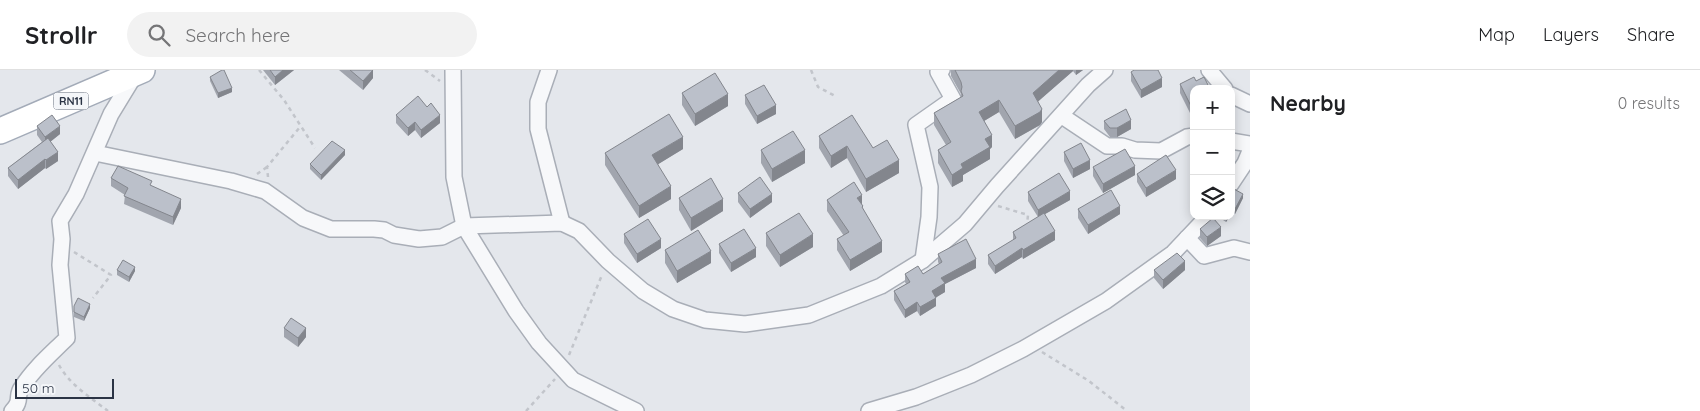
<!DOCTYPE html>
<meta charset="utf-8">
<style>
body{margin:0;font-family:Quicksand,sans-serif;background:#f2f2f2;color:#202124}
.controls{position:absolute;right:15px;top:15px;display:grid;overflow:hidden;border-radius:10px;box-shadow:0 2px 12px #0003}
.controls button{width:45px;height:45px;display:grid;place-items:center;padding:0;border:0;border-bottom:1px solid #e0e0e0;background:#fff;color:#202124;font:25px sans-serif}
.scale{position:absolute;left:15px;bottom:12px;width:99px;box-sizing:border-box;padding-left:5px;border:2px solid #2b3445;border-top:0;font-size:14px;line-height:18px;white-space:nowrap;color:#2b3445;-webkit-text-stroke:4px #f4f6f9;paint-order:stroke}
.list{margin:0;padding:0;list-style:none}
h2{display:flex;justify-content:space-between;align-items:center;height:65px;margin:0;padding:0 20px;font-size:21px}
h2 small{font-size:16px;font-weight:400;color:#757577}
.icon{flex:none;width:28px;height:28px;fill:none;stroke:currentColor;stroke-width:2;stroke-linecap:round;stroke-linejoin:round}
.map{position:relative;flex:none;width:1250px;height:341px;overflow:hidden}
header{display:flex;align-items:center;gap:30px;box-sizing:border-box;height:70px;padding:0 25px;background:#fff;border-bottom:1px solid #e0e0e0}
header strong{font-size:24px}
nav{display:flex;gap:28px;margin-inline-start:auto;font-size:18px}
.search{width:350px;height:45px;background:#f2f2f2;display:flex;align-items:center;gap:12px;box-sizing:border-box;padding:0 18px;border-radius:28px;color:#757577;font-size:19px}
main{display:flex}
aside{flex:1;background:#fff}
.map>svg:first-child{display:block}
</style>
<header>
<strong>Strollr</strong>
<div class="search"><svg class="icon" aria-label="search" viewBox="0 0 24 24"><circle cx="10" cy="10" r="6"/><path d="M15 15l6 6"/></svg>Search here</div>
<nav><a>Map</a><a>Layers</a><a>Share</a></nav>
</header>
<main>
<div class="map">
<svg width="1250" height="341" viewBox="0 0 1250 341">
<rect width="100%" height="100%" fill="#e4e7ec"/>
<g fill="none" stroke-linecap="round" stroke-linejoin="round">
<g stroke="#a9aeb7" stroke-width="18">
<g id="street">
<polyline points="453,0 454,107 464,156 516,241 539,273 573,310 636,341"/>
<polyline points="549,0 538,32 538,59 562,153"/>
<polyline points="1209,0 1225,19"/>
<polyline points="1231,25 1250,34"/>
<polyline points="1062,46 1107,76 1122,76 1135,80 1161,81 1187,67 1194,66"/>
<polyline points="1231,71 1250,74"/>
<polyline points="95,83 231,111 265,121 303,148 331,159 374,159 384,160 394,165 419,169 442,167 464,156 562,153 579,161 608,191 643,221 673,239 705,250 745,254 809,245 881,216 923,190 965,154 997,116 1088,15 1105,0"/>
<polyline points="1231,114 1245,93 1250,81"/>
<polyline points="1187,168 1204,186 1234,178 1250,182"/>
<polyline points="923,190 929,147 930,117 916,55 953,29 938,2 942,0"/>
<path d="M12 341C23 330 15 326 22 317 34 298 52 283 67 268L60 195 62 169 60 151 76 124 111 44 136 3"/>
<polyline points="869,341 916,327 971,305 1023,279 1106,231 1173,183 1208,146"/>
</g>
</g>
<g stroke="#a3abb8" stroke-width="28">
<polyline id="primary" points="0,61 142,0"/>
</g>
<g stroke="#c2c5cb" stroke-width="2.5" stroke-dasharray="4 4" stroke-linecap="butt">
<polyline points="259,0 284,30 315,78"/>
<polyline points="425,0 440,11"/>
<polyline points="811,0 818,17 837,27"/>
<polyline points="257,104 267,97"/>
<polyline points="268,107 267,97 300,57"/>
<polyline points="998,136 1028,145 1027,155"/>
<polyline points="74,182 111,205 93,228"/>
<polyline points="1042,282 1089,311 1127,341"/>
<polyline points="569,285 602,205"/>
<path d="M59 295C69 314 91 328 108 341"/>
<polyline points="526,341 555,309"/>
</g>
<use href="#street" stroke="#f7f8fa" stroke-width="15"/>
<use href="#primary" stroke="#fff" stroke-width="25"/>
</g>
<g fill="#a1a5ae">
<polygon points="263,0 294,0 275,15"/>
<polygon points="339,0 373,0 373,8 363,20"/>
<polygon points="951,0 1083,0 1076,5 1073,1 1038,31 1042,52 1040,55 1015,69 999,42 984,51 992,77 990,79 990,89 963,105 963,111 952,117 938,93 938,80 946,75 934,55 934,43 961,27 961,24 951,6"/>
<polygon points="1131,2 1162,17 1141,28 1131,11"/>
<polygon points="210,7 232,22 218,28 210,11"/>
<polygon points="1196,11 1194,19 1194,43 1191,45 1180,23 1180,14"/>
<polygon points="682,23 728,36 695,56 682,35"/>
<polygon points="745,25 776,44 757,54 745,34"/>
<polygon points="396,45 440,53 421,68 415,60 408,66 396,53"/>
<polygon points="1104,51 1131,59 1117,67 1110,67 1104,59"/>
<polygon points="37,56 60,64 50,72 58,91 46,99 45,98 18,119 8,106 8,98 42,72 37,65"/>
<polygon points="819,66 873,78 899,103 866,122 847,88 831,98 819,78"/>
<polygon points="683,79 658,94 671,129 639,148 605,95 605,83"/>
<polygon points="761,80 805,93 772,112 761,93"/>
<polygon points="1064,82 1090,99 1073,108 1064,91"/>
<polygon points="345,85 321,110 310,99 310,94"/>
<polygon points="1093,97 1135,105 1103,123 1093,106"/>
<polygon points="1137,104 1176,109 1146,127 1137,112"/>
<polygon points="111,108 152,116 181,138 173,155 124,134 125,125 111,116"/>
<polygon points="1028,122 1070,130 1045,144 1055,170 1023,189 1022,187 995,204 988,194 988,185 1013,170 1013,162 1038,147 1028,131"/>
<polygon points="738,123 772,132 750,148 738,132"/>
<polygon points="1231,125 1243,128 1235,144 1232,142 1231,144"/>
<polygon points="679,128 723,141 691,161 679,140"/>
<polygon points="827,130 862,135 863,139 882,182 850,201 837,180 837,169 844,166 827,141"/>
<polygon points="1078,139 1120,144 1088,164 1078,148"/>
<polygon points="1217,146 1230,146 1226,152"/>
<polygon points="1200,159 1221,166 1207,176 1200,168"/>
<polygon points="766,163 813,177 780,197 766,176"/>
<polygon points="624,164 661,178 637,193 624,173"/>
<polygon points="719,174 756,187 731,202 719,183"/>
<polygon points="665,180 711,193 677,213 665,193"/>
<polygon points="938,184 976,198 945,214 945,222 936,227 936,236 920,246 917,241 905,248 894,230 894,221 906,214 905,212 905,204 923,204 939,194 938,192"/>
<polygon points="117,200 135,201 129,212 117,205"/>
<polygon points="1154,200 1185,200 1163,219 1154,208"/>
<polygon points="74,236 90,238 84,251 74,247"/>
<polygon points="284,258 306,267 298,277 284,267"/>
</g>
<g fill="#83868d">
<polygon points="283,0 294,0 275,15 275,7"/>
<polygon points="373,0 373,8 363,20 363,11"/>
<polygon points="1059,0 1073,0 1073,1 1033,36 1033,23"/>
<polygon points="1076,0 1083,0 1076,5"/>
<polygon points="1162,8 1162,17 1141,28 1141,20"/>
<polygon points="232,18 232,22 218,28 218,23"/>
<polygon points="728,24 728,36 695,56 695,44"/>
<polygon points="999,30 999,42 979,54 979,42"/>
<polygon points="1194,34 1194,43 1191,45 1191,36"/>
<polygon points="776,35 776,44 757,54 757,46"/>
<polygon points="1042,39 1042,52 1040,55 1015,69 1015,56"/>
<polygon points="440,45 440,53 421,68 421,60"/>
<polygon points="1131,50 1131,59 1117,67 1117,58"/>
<polygon points="415,52 415,60 408,66 408,58"/>
<polygon points="60,56 60,64 45,76 45,67"/>
<polygon points="992,65 992,77 990,79 990,89 963,105 963,111 952,117 952,105 961,94 985,69"/>
<polygon points="683,67 683,79 652,98 652,85"/>
<polygon points="847,76 847,88 831,98 831,86"/>
<polygon points="345,80 345,85 321,110 321,105"/>
<polygon points="805,80 805,93 772,112 772,99"/>
<polygon points="58,82 58,91 46,99 46,90"/>
<polygon points="45,89 45,98 18,119 18,110"/>
<polygon points="899,90 899,103 866,122 866,109"/>
<polygon points="1090,90 1090,99 1073,108 1073,99"/>
<polygon points="1135,96 1135,105 1103,123 1103,114"/>
<polygon points="1176,100 1176,109 1146,127 1146,118"/>
<polygon points="671,116 671,129 639,148 639,136"/>
<polygon points="1070,121 1070,130 1038,148 1038,140"/>
<polygon points="772,124 772,132 750,148 750,139"/>
<polygon points="1243,124 1243,128 1235,144 1235,139"/>
<polygon points="862,125 862,136 857,128"/>
<polygon points="181,129 181,138 173,155 173,147"/>
<polygon points="723,129 723,141 691,161 691,148"/>
<polygon points="1120,136 1120,144 1088,164 1088,155"/>
<polygon points="1227,146 1230,146 1226,152 1226,148"/>
<polygon points="1221,157 1221,166 1207,176 1207,167"/>
<polygon points="1055,161 1055,170 1023,189 1023,180"/>
<polygon points="813,164 813,177 780,197 780,185"/>
<polygon points="661,169 661,178 637,193 637,184"/>
<polygon points="882,171 882,182 850,201 850,190"/>
<polygon points="756,178 756,187 731,202 731,193"/>
<polygon points="1022,178 1022,187 995,204 995,196"/>
<polygon points="711,181 711,193 677,213 677,201"/>
<polygon points="976,189 976,198 945,214 945,222 932,230 932,221 941,208"/>
<polygon points="1185,191 1185,200 1163,219 1163,210"/>
<polygon points="135,197 135,201 129,212 129,207"/>
<polygon points="936,228 936,236 920,246 920,237"/>
<polygon points="917,232 917,241 905,248 905,240"/>
<polygon points="90,234 90,238 84,251 84,247"/>
<polygon points="306,258 306,267 298,277 298,268"/>
</g>
<g fill="#bbc0ca" stroke="#83868d">
<polygon points="222,0 224,0 232,18 218,23 210,7"/>
<polygon points="270,0 283,0 275,7"/>
<polygon points="350,0 373,0 363,11"/>
<polygon points="955,0 1059,0 1033,23 1042,39 1040,42 1015,56 999,30 979,42 992,65 985,69 990,77 961,94 963,98 952,105 938,80 951,72 934,43 963,26 961,21 962,17 961,12"/>
<polygon points="1134,0 1158,0 1162,8 1141,20 1131,2"/>
<polygon points="715,3 728,24 695,44 682,23"/>
<polygon points="1194,7 1196,11 1204,7 1210,19 1194,19 1194,34 1191,36 1180,14"/>
<polygon points="764,15 776,35 757,46 745,25"/>
<polygon points="418,26 427,37 431,33 440,45 421,60 415,52 408,58 396,45"/>
<polygon points="1126,39 1131,50 1117,58 1110,58 1104,51"/>
<polygon points="669,44 683,67 652,85 671,116 639,136 605,83"/>
<polygon points="52,45 60,56 45,67 37,56"/>
<polygon points="852,45 873,78 887,70 899,90 866,109 847,76 831,86 819,66"/>
<polygon points="793,61 805,80 772,99 761,80"/>
<polygon points="48,68 58,82 46,90 45,89 18,110 8,98"/>
<polygon points="332,71 345,80 321,105 310,94"/>
<polygon points="1081,73 1090,90 1073,99 1064,82"/>
<polygon points="1125,79 1135,96 1103,114 1093,97"/>
<polygon points="1166,85 1176,100 1146,118 1137,104"/>
<polygon points="118,96 152,111 150,115 181,129 173,147 124,126 128,118 111,108"/>
<polygon points="1059,103 1070,121 1038,140 1028,122"/>
<polygon points="760,107 772,124 750,139 738,123"/>
<polygon points="711,108 723,129 691,148 679,128"/>
<polygon points="854,112 862,125 857,128 863,136 862,137 882,171 850,190 837,169 849,162 827,130"/>
<polygon points="1234,119 1243,124 1235,139 1231,137 1231,125"/>
<polygon points="1111,120 1120,136 1088,155 1078,139"/>
<polygon points="799,143 813,164 780,185 766,163"/>
<polygon points="1044,143 1055,161 1023,180 1022,178 995,196 988,185 1016,168 1013,162"/>
<polygon points="1213,148 1221,157 1207,167 1200,159"/>
<polygon points="648,149 661,169 637,184 624,164"/>
<polygon points="744,159 756,178 731,193 719,174"/>
<polygon points="698,160 711,181 677,201 665,180"/>
<polygon points="966,169 976,189 941,208 945,213 932,221 936,228 920,237 917,232 905,240 894,221 910,212 905,204 918,196 923,204 942,192 938,184"/>
<polygon points="1177,183 1185,191 1163,210 1154,200"/>
<polygon points="123,190 135,197 129,207 117,200"/>
<polygon points="78,228 90,234 84,247 74,242 74,236"/>
<polygon points="291,248 306,258 298,268 284,258"/>
</g>
<g text-anchor="middle" dominant-baseline="central" stroke-width="5" stroke-linejoin="round" paint-order="stroke">
<rect fill="#f4f6f9" stroke="#676e7b" stroke-width="1" x="53.5" y="22.5" width="35" height="17" rx="4"/>
<g font-size="11" font-weight="bold" fill="#2b3445">
<text x="71" y="31">RN11</text>
</g>
</g>
</svg>
<div class="controls">
<button>+</button>
<button>−</button>
<button><svg class="icon" aria-label="layers" viewBox="0 0 24 24"><path d="M12 4l9 5-9 5-9-5zM3 14l9 5 9-5"/></svg></button>
</div>
<div class="scale">50 m</div>
</div>
<aside>
<h2>Nearby<small>0 results</small></h2>
<ul class="list">
</ul>
</aside>
</main>
